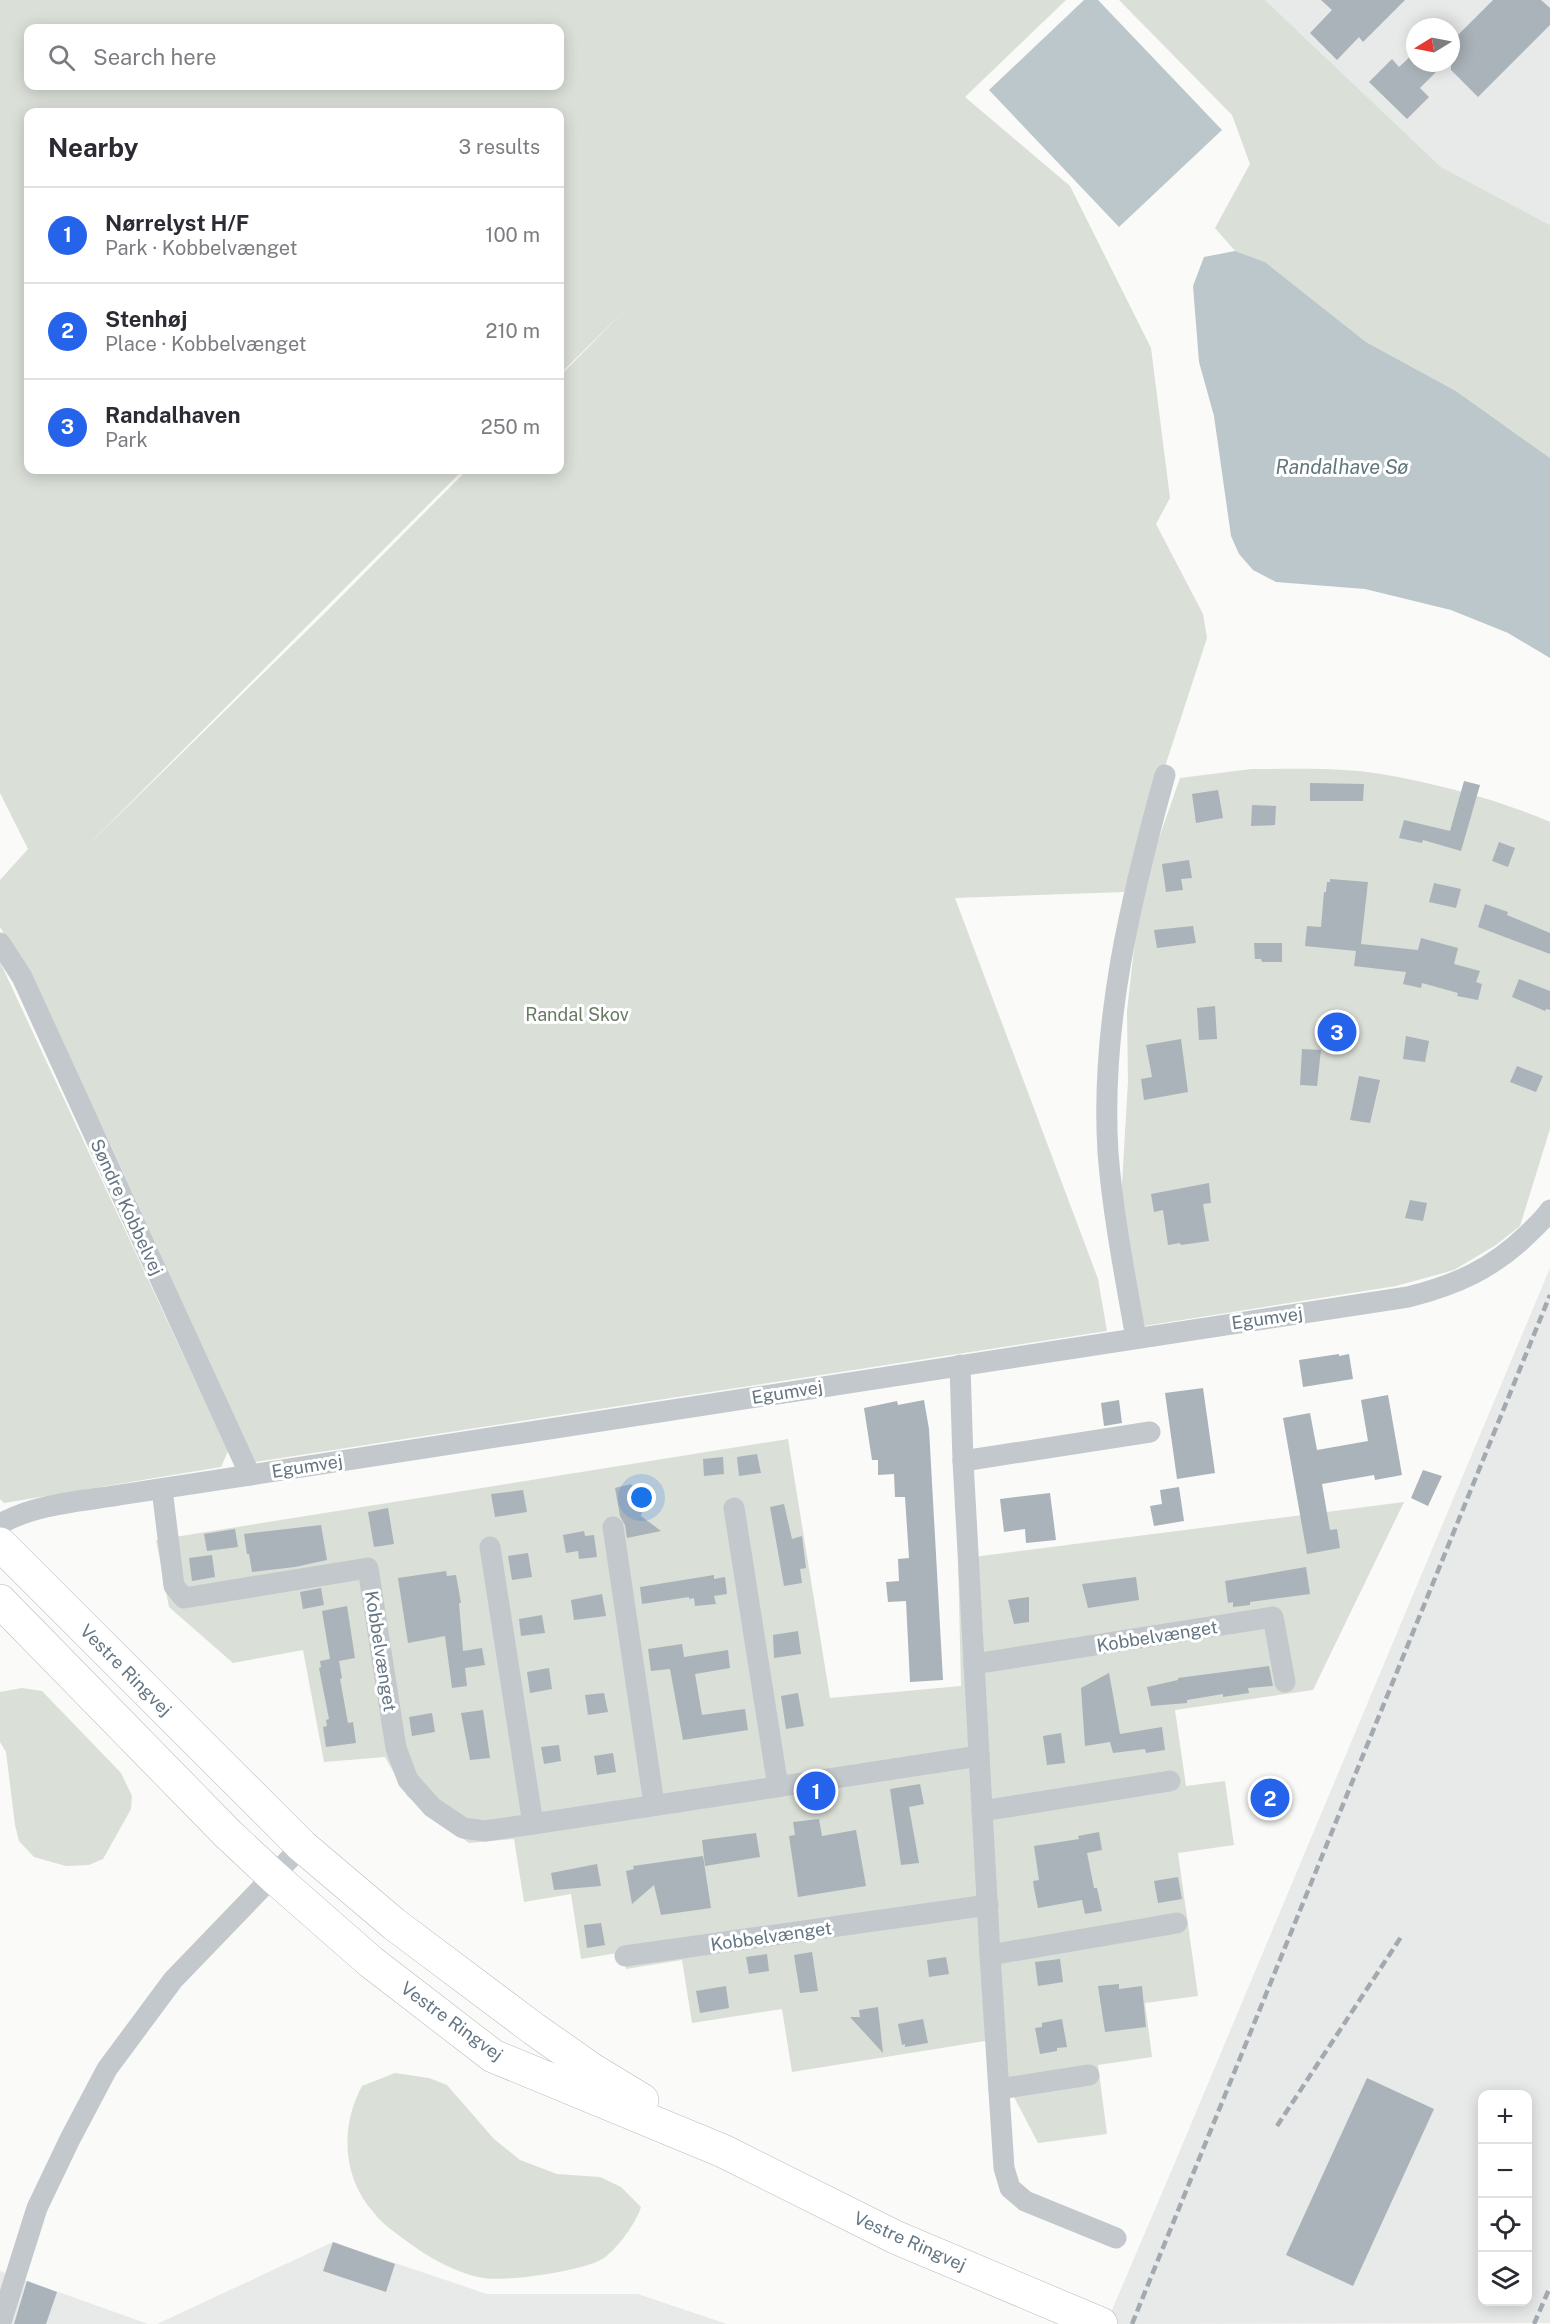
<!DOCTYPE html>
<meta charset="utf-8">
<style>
body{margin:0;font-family:"Public Sans",sans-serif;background:#f2f2f3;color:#2b2b33}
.controls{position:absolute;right:18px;bottom:18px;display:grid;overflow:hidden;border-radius:12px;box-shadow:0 3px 15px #0003}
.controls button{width:54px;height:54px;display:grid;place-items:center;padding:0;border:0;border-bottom:2px solid #e1e1e2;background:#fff;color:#2b2b33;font:30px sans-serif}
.compass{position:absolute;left:1406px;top:18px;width:54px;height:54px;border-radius:50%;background:#fff;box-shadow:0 3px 15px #0003;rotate:260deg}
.you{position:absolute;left:642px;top:1498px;width:21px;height:21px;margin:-15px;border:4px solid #fff;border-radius:50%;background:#1a73e8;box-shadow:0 0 0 9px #1a73e833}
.badge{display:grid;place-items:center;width:39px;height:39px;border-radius:50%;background:#2563eb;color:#fff;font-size:20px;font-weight:700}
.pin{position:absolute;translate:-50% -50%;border:3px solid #fff;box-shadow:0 2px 6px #0006}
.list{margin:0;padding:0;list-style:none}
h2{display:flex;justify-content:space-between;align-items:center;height:78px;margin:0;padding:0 24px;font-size:26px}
h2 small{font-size:20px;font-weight:400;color:#7c7c81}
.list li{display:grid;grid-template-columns:39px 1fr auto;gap:18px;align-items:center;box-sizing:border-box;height:96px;padding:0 24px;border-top:2px solid #e1e1e2}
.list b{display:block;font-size:22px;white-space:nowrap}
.list p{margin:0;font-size:20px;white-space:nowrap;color:#7c7c81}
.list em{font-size:20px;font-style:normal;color:#7c7c81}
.icon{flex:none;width:33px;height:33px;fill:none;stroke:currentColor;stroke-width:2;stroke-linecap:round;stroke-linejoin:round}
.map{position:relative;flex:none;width:1550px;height:2324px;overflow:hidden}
.search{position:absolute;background:#fff;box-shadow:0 3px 15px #0003;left:24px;top:24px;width:540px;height:66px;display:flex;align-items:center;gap:15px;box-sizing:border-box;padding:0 21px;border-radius:12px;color:#7c7c81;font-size:22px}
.panel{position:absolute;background:#fff;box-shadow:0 3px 15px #0003;left:24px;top:108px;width:540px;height:366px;border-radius:12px}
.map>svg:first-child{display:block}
</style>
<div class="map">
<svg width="1550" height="2324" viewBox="0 0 1550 2324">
<rect width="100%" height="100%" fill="#fafaf8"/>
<g fill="#e8e9e9" fill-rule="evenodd">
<path d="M1265 0H1550V225L1441 167ZM1415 27H1451V63H1415Z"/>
<path d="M1550 1268V2323L1106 2324 1173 2167ZM1482 2094H1528V2302H1482Z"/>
<polygon points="333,2242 487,2294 638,2294 727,2324 157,2324"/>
<polygon points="0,2271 148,2324 0,2324"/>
</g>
<g fill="#dadfd7" fill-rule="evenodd">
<path d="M0 0H1066L965 97 1070 186 1151 348 1170 498 1156 524 1203 614 1207 638 1124 892 955 898 1098 1279 1107 1331 255 1462 114 1152 38 992 0 927V880L28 849 0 793ZM28 28H560V86H28ZM28 112H560V374L624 311 560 376V470H467L324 614 81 852 463 470H28Z"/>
<polygon points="1119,0 1265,0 1441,167 1550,225 1550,458 1456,391 1366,342 1265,262 1235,251 1215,228 1250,164 1232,115"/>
<path d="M1251 769C1294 769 1339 767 1381 774 1438 784 1497 799 1550 822V1129L1520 1226 1496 1245 1454 1270 1396 1286 1144 1326 1120 1218 1128 1081 1127 1011 1136 931 1152 858 1180 778Z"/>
<polygon points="0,962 228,1451 221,1467 4,1503 0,1499"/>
<polygon points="788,1439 830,1698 961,1686 958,1559 1404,1502 1313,1690 1175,1710 1186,1786 1225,1781 1234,1845 1178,1853 1198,1996 1145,2003 1152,2057 1098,2065 1107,2134 1038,2143 985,2041 792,2072 782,2009 692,2023 682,1960 626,1969 623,1952 581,1959 571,1894 524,1902 514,1839 469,1843 407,1796 385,1757 324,1762 303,1650 233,1663 169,1607 156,1540"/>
<polygon points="22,1688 42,1691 121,1773 132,1796 131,1809 103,1859 89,1865 66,1866 34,1857 19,1841 15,1825 6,1752 0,1742 0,1692"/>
<path d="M395 2073 429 2078 447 2085 494 2139 520 2160 557 2174 600 2177 621 2187 641 2207C636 2223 618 2248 604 2258 585 2271 506 2282 483 2278 455 2273 428 2257 405 2240 395 2232 382 2224 374 2213 342 2177 340 2127 362 2086Z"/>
</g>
<g fill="#bbc7cb">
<polygon points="1084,0 1098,0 1222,130 1119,227 989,90"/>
<polygon points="1235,251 1265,262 1366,342 1456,391 1550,458 1550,658 1508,633 1451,610 1365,589 1276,582 1253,570 1239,554 1231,536 1214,416 1199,362 1193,286 1204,257"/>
</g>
<g fill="#aab3b9">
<polygon points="1321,0 1405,0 1363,42 1359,37 1337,60 1310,33 1332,10"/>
<polygon points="1493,0 1541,0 1550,8 1550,25 1478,97 1451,70 1451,42"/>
<polygon points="1413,54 1415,56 1415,63 1445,63 1420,88 1429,97 1407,119 1369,82 1392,59 1399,67"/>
<polygon points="1464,781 1480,785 1461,851 1423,840 1422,843 1399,838 1404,820 1450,831"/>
<polygon points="1310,783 1364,784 1363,801 1310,801"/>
<polygon points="1218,790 1223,818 1196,823 1192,794"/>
<polygon points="1252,805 1276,806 1275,825 1251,826"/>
<polygon points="1499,842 1515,848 1508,867 1492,861"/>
<polygon points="1189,860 1192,878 1181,879 1183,890 1166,892 1162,864"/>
<polygon points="1330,879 1368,882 1361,944 1418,950 1421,938 1458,948 1454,964 1480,971 1476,982 1482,984 1478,1000 1457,996 1458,993 1422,983 1421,988 1403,984 1406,972 1354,966 1356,951 1305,946 1307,926 1321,927 1324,892 1326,892 1327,882 1330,882"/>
<polygon points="1434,883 1461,889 1456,908 1429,902"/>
<polygon points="1485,904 1508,912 1507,915 1550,933 1550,954 1478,927"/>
<polygon points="1193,926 1196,943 1157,948 1154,930"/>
<polygon points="1254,943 1282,943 1282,962 1262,962 1261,959 1255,959"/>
<polygon points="1519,979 1550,991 1550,1010 1546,1009 1545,1011 1512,997"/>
<polygon points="1215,1006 1217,1039 1199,1040 1197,1008"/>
<polygon points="1406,1036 1429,1041 1425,1062 1403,1059"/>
<polygon points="1181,1039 1188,1092 1144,1100 1141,1079 1152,1077 1146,1045"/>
<polygon points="1302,1049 1321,1050 1317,1086 1300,1085"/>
<polygon points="1517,1066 1543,1076 1536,1092 1510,1082"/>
<polygon points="1359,1076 1380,1080 1370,1123 1350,1120"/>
<polygon points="1209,1183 1211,1203 1203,1204 1209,1241 1181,1245 1180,1243 1168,1245 1163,1210 1154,1212 1151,1194"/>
<polygon points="1410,1200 1427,1203 1423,1221 1405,1218"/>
<polygon points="1339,1354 1339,1356 1349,1354 1353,1379 1303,1387 1299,1360"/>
<polygon points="1203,1388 1215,1473 1177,1479 1165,1393"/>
<polygon points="1388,1395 1402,1475 1375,1480 1374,1475 1322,1484 1330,1530 1337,1529 1340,1548 1307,1554 1283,1418 1310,1413 1317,1450 1368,1441 1361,1400"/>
<polygon points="924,1400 929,1429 943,1680 910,1682 906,1601 888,1602 886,1582 899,1581 898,1559 909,1558 905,1497 895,1497 894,1474 878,1475 878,1460 872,1460 864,1408 897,1401 898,1405"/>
<polygon points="1119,1400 1122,1423 1104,1426 1101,1403"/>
<polygon points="757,1454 761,1473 739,1476 737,1457"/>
<polygon points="723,1457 724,1474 704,1476 703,1459"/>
<polygon points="1423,1470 1442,1476 1428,1506 1411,1498"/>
<polygon points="631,1484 632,1486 644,1484 646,1495 641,1516 661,1531 627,1538 625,1525 620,1516 615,1488"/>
<polygon points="1179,1487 1184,1521 1154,1526 1150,1506 1162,1504 1160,1490"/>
<polygon points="523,1490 527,1512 495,1517 491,1494"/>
<polygon points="1050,1493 1056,1540 1026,1543 1025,1529 1004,1532 1000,1499"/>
<polygon points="784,1504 792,1539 802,1536 806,1568 800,1569 802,1583 784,1586 770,1507"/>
<polygon points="388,1508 394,1544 374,1547 368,1512"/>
<polygon points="321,1525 327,1560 295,1567 252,1572 249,1554 247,1554 244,1534"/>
<polygon points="235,1529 238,1547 207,1551 204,1534"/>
<polygon points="584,1531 585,1536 594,1535 597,1557 579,1559 578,1551 566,1553 563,1535"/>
<polygon points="528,1553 532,1577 512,1580 508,1556"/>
<polygon points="212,1555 215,1577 192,1581 189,1558"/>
<polygon points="1306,1567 1310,1594 1250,1602 1250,1605 1233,1607 1233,1602 1228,1603 1225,1581"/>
<polygon points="446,1571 447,1576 456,1575 461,1603 459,1603 463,1651 482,1648 485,1665 465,1668 467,1686 452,1688 445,1636 408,1643 398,1578"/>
<polygon points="714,1575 714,1579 725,1577 727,1594 714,1596 716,1604 695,1606 694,1598 689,1599 689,1597 642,1604 640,1587"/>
<polygon points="1136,1577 1139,1600 1088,1608 1082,1584"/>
<polygon points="321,1588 324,1605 303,1609 300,1592"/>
<polygon points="602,1594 606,1616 574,1620 571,1600"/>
<polygon points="1029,1597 1029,1622 1014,1624 1008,1600"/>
<polygon points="347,1606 355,1658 339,1661 342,1678 340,1679 348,1723 353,1722 356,1743 326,1747 323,1727 327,1726 326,1720 329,1719 319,1668 321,1667 320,1661 330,1659 322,1611"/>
<polygon points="542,1615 545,1633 521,1636 519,1619"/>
<polygon points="798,1631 801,1654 774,1658 773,1635"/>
<polygon points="682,1644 684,1657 728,1650 730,1668 695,1674 702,1715 745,1709 748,1730 683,1740 670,1669 651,1671 648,1649"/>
<polygon points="1269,1666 1273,1686 1248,1688 1249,1693 1223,1697 1223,1694 1187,1700 1187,1703 1151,1706 1147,1687 1178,1680 1178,1678"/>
<polygon points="549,1668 552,1689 530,1693 527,1672"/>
<polygon points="1109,1673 1120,1734 1162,1727 1165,1750 1146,1753 1145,1749 1113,1753 1110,1742 1085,1746 1081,1688"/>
<polygon points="604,1693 608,1712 588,1715 585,1695"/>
<polygon points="798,1693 804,1726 786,1729 781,1696"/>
<polygon points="483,1710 490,1758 470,1760 461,1713"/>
<polygon points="432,1713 435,1732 412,1736 409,1717"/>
<polygon points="1061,1733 1065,1763 1047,1765 1043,1736"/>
<polygon points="559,1745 561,1761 544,1764 541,1747"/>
<polygon points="613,1753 616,1772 597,1775 594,1756"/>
<polygon points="920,1784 924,1804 909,1807 919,1863 901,1865 890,1789"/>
<polygon points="819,1819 822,1836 856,1830 866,1886 798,1897 789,1836 795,1835 793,1822"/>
<polygon points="1099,1832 1102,1850 1087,1853 1094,1888 1097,1888 1102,1911 1085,1914 1082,1900 1038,1908 1034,1888 1033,1881 1039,1880 1034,1846 1079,1839 1078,1836"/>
<polygon points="756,1833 760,1857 705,1866 702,1840"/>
<polygon points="703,1856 711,1908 661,1915 654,1885 632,1904 626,1871 634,1869 633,1866"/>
<polygon points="597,1864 601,1886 554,1890 551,1873"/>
<polygon points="1178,1877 1182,1899 1158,1903 1154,1881"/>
<polygon points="601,1923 605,1945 587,1948 584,1925"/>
<polygon points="812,1952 818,1991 800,1993 794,1955"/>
<polygon points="767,1954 769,1971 749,1974 746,1957"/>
<polygon points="946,1957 949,1974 929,1977 927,1960"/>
<polygon points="1060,1959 1063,1982 1038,1986 1035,1962"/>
<polygon points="1119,1984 1119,1989 1142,1986 1146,2027 1105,2032 1098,1986"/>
<polygon points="726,1986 729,2008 700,2013 696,1991"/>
<polygon points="878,2007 883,2053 850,2017 860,2017 859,2010"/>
<polygon points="923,2019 928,2043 905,2047 905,2044 902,2045 898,2024"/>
<polygon points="1062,2019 1067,2047 1057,2048 1057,2051 1040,2054 1035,2028 1042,2027 1042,2023"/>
<polygon points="1367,2078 1434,2109 1353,2286 1286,2255"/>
<polygon points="333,2242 395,2264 386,2292 323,2271"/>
<polygon points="27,2281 57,2292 46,2324 14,2324"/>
</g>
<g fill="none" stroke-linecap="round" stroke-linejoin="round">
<g stroke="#b5babe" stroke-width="34">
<g id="primary">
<polyline points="0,1544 302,1846 394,1924 534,2029 591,2069 642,2100"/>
<polyline points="0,1601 228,1834 274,1877 371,1962 493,2056 723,2151 895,2237 1101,2324"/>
</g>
</g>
<g stroke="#c3c8cc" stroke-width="21">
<polyline points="0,943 22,977 250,1475"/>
<path d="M1136 1338C1125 1276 1113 1215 1108 1153 1100 1025 1131 897 1165 775"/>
<polyline points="960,1365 963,1461 990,1955 1004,2168 1010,2188 1025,2201 1116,2238"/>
<polyline points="963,1461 1150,1432"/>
<polyline points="162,1489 174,1586 184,1598 368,1568 396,1748 408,1780 432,1807 463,1828 485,1831 533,1824"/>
<polyline points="734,1508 778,1787"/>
<path d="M0 1524C37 1503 85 1501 126 1494L1408 1297C1456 1285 1492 1269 1528 1234 1536 1226 1544 1219 1550 1210"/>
<polyline points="613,1527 654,1804"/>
<polyline points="490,1547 533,1824 979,1756"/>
<polyline points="974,1664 1273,1617 1285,1682"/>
<polyline points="982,1811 1170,1781"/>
<polyline points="990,1955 1177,1923"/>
<polyline points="625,1956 988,1905"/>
<polyline points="999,2089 1089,2075"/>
<polyline points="2,2319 37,2208 70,2139 107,2069 173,1980 302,1846"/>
</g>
<use href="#primary" stroke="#fff" stroke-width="33"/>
<g stroke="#a2aab0" stroke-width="4.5" stroke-dasharray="9 4.5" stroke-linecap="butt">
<polyline points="1277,2126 1401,1937"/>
<polyline points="1132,2324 1550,1295"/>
<polyline points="1534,2324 1550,2287"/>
</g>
</g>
<g text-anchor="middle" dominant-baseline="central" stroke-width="6" stroke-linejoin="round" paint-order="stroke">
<g font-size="18" fill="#687a64" stroke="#fff">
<text x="577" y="1014">Randal Skov</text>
</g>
<g font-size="18" fill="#657683" stroke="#fff">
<text transform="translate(127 1207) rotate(65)">Søndre Kobbelvej</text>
<text transform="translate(1267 1318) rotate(-8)">Egumvej</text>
<text transform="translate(787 1392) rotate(-9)">Egumvej</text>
<text transform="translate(307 1466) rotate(-9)">Egumvej</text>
<text transform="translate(1157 1636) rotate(-9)">Kobbelvænget</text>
<text transform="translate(381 1651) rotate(81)">Kobbelvænget</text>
<text transform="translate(126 1670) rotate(45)">Vestre Ringvej</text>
<text transform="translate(771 1936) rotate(-8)">Kobbelvænget</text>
<text transform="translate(452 2021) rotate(36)">Vestre Ringvej</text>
<text transform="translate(910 2241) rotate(24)">Vestre Ringvej</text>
</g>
<g font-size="20" font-style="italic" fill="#60757c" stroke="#fff">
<text x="1342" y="467">Randalhave Sø</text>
</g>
</g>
</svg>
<div class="controls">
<button>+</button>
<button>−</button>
<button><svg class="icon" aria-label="locate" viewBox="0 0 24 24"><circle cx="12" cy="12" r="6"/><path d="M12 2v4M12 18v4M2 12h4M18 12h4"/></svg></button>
<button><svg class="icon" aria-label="layers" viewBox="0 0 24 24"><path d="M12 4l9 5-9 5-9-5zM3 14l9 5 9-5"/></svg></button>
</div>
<svg class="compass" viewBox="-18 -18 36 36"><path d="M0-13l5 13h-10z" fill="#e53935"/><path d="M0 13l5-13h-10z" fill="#7c7c81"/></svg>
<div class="you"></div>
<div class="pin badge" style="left:816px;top:1791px">1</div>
<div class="pin badge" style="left:1270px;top:1798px">2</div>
<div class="pin badge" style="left:1337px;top:1032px">3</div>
<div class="search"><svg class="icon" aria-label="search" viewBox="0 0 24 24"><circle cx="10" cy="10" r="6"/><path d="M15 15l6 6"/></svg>Search here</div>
<section class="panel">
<h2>Nearby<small>3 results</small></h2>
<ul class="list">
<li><span class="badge">1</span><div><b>Nørrelyst H/F</b><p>Park · Kobbelvænget</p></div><em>100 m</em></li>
<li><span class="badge">2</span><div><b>Stenhøj</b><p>Place · Kobbelvænget</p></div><em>210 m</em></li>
<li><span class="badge">3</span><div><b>Randalhaven</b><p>Park</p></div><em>250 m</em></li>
</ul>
</section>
</div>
